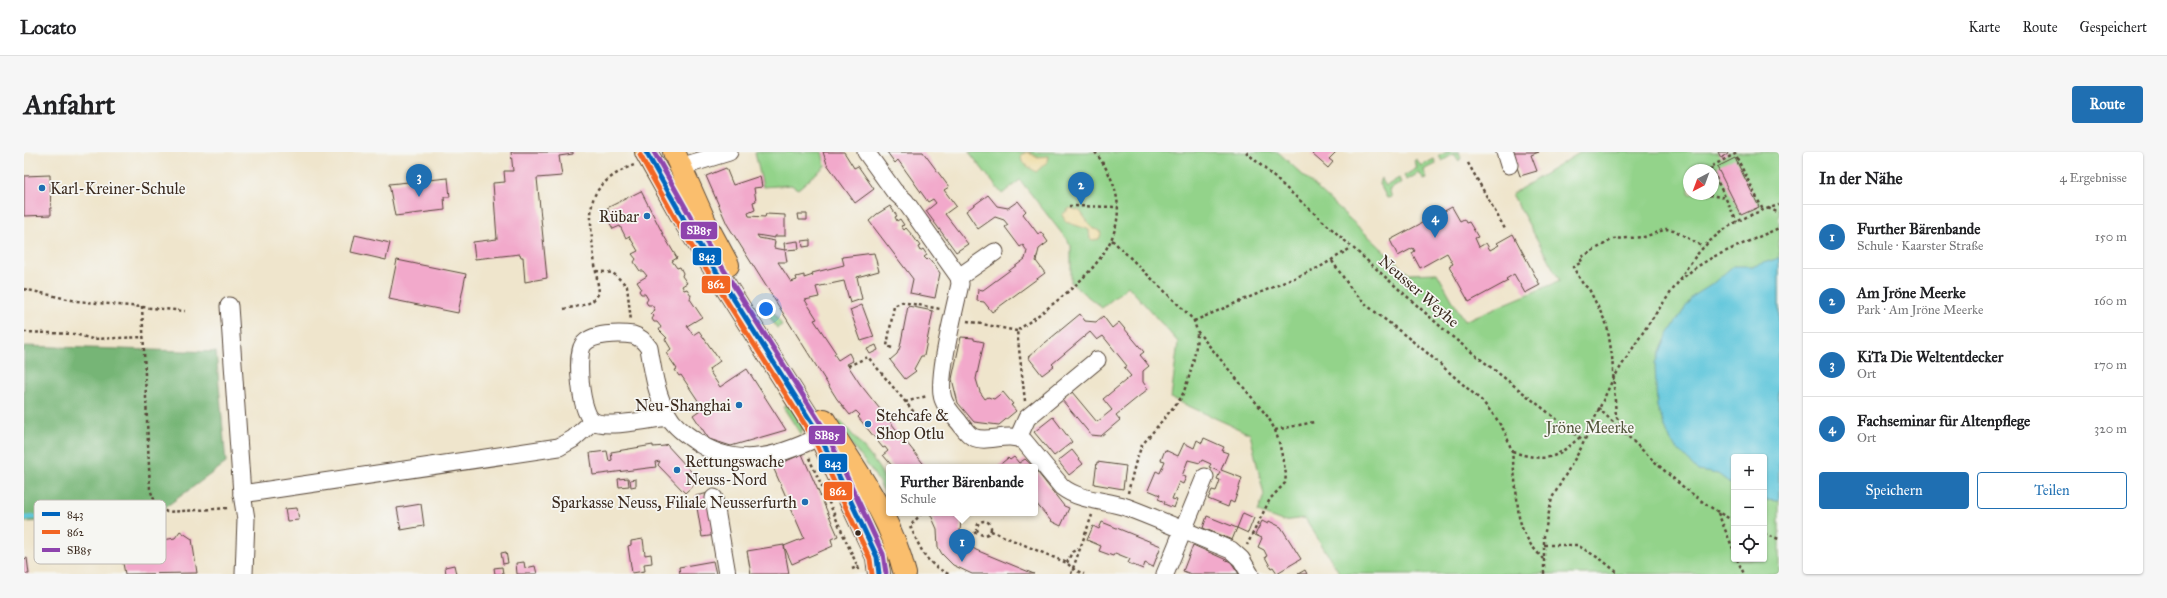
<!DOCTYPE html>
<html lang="de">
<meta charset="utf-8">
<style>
body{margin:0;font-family:"IM FELL Great Primer",serif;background:#f6f6f6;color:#202124}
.controls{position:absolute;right:12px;bottom:12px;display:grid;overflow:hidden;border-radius:4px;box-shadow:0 1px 3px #0004}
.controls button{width:36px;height:36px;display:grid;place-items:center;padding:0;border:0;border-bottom:1px solid #e0e0e0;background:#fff;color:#202124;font:20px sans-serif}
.compass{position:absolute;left:1659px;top:12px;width:36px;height:36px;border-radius:50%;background:#fff;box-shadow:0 1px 3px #0004;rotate:221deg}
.you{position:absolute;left:742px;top:157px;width:14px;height:14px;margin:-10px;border:3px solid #fff;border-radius:50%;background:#1a73e8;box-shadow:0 0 0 6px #1a73e833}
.badge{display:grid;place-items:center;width:26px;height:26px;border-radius:50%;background:#1f6fb2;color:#fff;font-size:13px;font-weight:700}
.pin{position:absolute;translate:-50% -33px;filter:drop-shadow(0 1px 2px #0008)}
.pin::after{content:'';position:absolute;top:21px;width:14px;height:12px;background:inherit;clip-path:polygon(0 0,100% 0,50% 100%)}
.popup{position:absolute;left:862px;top:312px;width:152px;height:52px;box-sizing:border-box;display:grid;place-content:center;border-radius:4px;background:#fff;filter:drop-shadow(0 1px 3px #0005);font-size:13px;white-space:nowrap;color:#757577}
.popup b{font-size:15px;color:#202124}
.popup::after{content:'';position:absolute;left:50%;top:100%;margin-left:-8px;border:8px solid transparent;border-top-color:#fff}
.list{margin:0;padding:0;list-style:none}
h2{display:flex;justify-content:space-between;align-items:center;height:52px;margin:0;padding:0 16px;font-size:17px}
h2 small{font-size:13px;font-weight:400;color:#757577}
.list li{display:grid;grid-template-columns:26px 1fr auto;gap:12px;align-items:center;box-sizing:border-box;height:64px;padding:0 16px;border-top:1px solid #e0e0e0}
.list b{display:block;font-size:15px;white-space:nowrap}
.list p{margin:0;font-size:13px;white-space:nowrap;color:#757577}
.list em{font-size:13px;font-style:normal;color:#757577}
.actions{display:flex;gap:8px;padding:12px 16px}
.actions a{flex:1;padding:9px 0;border:1px solid #1f6fb2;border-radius:4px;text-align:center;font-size:14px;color:#1f6fb2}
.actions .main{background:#1f6fb2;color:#fff}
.icon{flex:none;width:22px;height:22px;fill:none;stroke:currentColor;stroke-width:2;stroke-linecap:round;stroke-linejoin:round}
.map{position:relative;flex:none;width:1755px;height:422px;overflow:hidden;border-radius:4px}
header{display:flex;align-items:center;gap:24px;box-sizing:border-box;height:56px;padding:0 20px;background:#fff;border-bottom:1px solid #e0e0e0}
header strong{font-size:19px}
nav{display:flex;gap:22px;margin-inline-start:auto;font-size:14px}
.intro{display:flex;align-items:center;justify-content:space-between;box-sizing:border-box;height:96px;padding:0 24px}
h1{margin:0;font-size:28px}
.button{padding:10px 18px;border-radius:4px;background:#1f6fb2;color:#fff;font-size:14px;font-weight:700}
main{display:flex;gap:24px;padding:0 24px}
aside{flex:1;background:#fff;border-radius:4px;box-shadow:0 1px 3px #0004}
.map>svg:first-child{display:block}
</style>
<header>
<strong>Locato</strong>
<nav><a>Karte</a><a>Route</a><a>Gespeichert</a></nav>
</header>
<div class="intro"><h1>Anfahrt</h1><a class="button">Route</a></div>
<main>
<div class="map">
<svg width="1755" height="422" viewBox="0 0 1755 422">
<rect width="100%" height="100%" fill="#f6f6f2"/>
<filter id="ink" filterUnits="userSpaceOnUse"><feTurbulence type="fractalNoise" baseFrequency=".025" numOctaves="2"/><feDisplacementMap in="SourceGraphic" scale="8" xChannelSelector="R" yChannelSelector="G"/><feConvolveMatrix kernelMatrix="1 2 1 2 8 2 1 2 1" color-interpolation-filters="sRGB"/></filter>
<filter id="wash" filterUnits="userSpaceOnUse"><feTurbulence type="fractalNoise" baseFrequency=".012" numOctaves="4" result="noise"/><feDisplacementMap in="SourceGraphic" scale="16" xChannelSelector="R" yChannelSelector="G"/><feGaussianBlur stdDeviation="0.9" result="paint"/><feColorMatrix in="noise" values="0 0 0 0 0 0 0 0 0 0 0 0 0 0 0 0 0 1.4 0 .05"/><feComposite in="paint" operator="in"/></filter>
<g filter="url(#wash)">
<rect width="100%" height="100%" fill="#efe5cc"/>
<g fill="#93d38a" stroke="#677e54" fill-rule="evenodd">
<polygon points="735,0 798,0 801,14 774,37 767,33 739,35 731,1"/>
<path d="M945 0H1254L1385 122 1413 121 1440 169 1536 129 1488 42 1557 0H1755V422H1316L1281 366 1258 369 1234 360 1240 343 1226 282 1147 246 1154 190 1104 134 1078 156 1047 131V93L996 28 978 42ZM1665 18H1689V42H1665ZM1710 305H1740V407H1710Z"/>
<polygon points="1423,0 1435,0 1437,6 1435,9 1430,2 1418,9 1415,4"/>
<polygon points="1392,7 1397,14 1410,7 1412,12 1400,18 1403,27 1400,28 1395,21 1383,28 1380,24 1393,16 1390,9"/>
<polygon points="1357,26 1362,34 1375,26 1377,31 1365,38 1368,45 1363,46 1355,31"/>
<polygon points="744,152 758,173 753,176 739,155"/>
<polygon points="764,251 779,274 777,283 759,255"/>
<path d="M817 269C831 287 865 320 865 343L863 344 848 319 812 272Z"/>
</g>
<polygon fill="#76b576" stroke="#58704a" points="0,194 192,200 202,311 132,362 0,370"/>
<g fill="#eeda9e" stroke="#94825e">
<polygon points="1004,0 1012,5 1025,4 1024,9 1012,20 998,10 997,3"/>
<polygon points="1046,56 1056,59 1068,76 1076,79 1077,82 1075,87 1068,88 1066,86 1065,78 1063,77 1042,70 1038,63"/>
</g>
<polygon fill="#5ec6db" stroke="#4c787c" points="1755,105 1755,349 1740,348 1740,305 1710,305 1710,334 1694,322 1674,319 1647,290 1633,255 1631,212 1643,184 1668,145 1687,133 1709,114 1730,114 1752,107"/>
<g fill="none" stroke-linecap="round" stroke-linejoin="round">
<polyline stroke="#5ec6db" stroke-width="4.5" points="0,366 126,357"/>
</g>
<g id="blocks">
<g fill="#f2a9cb">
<polygon points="487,0 549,0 549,2 535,4 538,24 513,26 523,126 501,130 499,105 497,105 496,102 451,107 449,90 473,87 469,31 481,30 480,19 489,19"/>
<polygon points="799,0 820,0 830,16 834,14 850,37 831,51 803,12"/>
<polygon points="863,0 899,0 925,35 920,38 932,54 921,62 944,92 932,100 902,59 912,51 909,47 904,50 874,8 871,11"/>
<polygon points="1290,0 1312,0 1305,7 1309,10 1304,16 1288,2"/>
<polygon points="1488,0 1515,0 1507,3 1513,19 1496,24"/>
<polygon points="1694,0 1703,0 1704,2 1697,6"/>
<polygon points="1711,6 1735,55 1717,63 1693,15"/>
<polygon points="702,16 709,33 736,24 738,35 730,36 732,49 729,50 731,58 724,61 725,64 741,65 742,62 761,63 761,84 751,84 751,86 733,83 735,86 751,89 750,96 761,98 763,110 754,110 767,130 773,128 772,125 780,123 780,126 789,123 788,121 820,113 818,105 850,101 855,119 833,125 838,147 826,151 820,129 792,135 795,145 781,148 793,167 790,168 812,201 810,202 814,208 825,201 829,209 823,212 836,232 902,315 869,315 859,303 864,299 861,295 859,296 834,265 836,263 832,259 826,263 813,247 703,72 682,24"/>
<polygon points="26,23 27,63 0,64 0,24"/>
<polygon points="424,26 426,45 420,45 421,58 371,64 365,32"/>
<polygon points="617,39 640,84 653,106 648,109 653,116 656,115 659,121 658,124 663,131 658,134 660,138 663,137 667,143 666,147 678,165 663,174 669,183 675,179 696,209 685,217 686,220 696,235 723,217 762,278 707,294 685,287 669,263 679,256 657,223 655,224 651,218 653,217 642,201 647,197 641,187 643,186 635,178 637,175 633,170 630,170 628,167 630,164 627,161 631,158 628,153 624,153 622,150 624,147 621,142 617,142 615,139 617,136 613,130 623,124 619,119 616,119 610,110 612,107 608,102 614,99 605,84 602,86 596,74 589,77 581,62 585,60 583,56"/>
<polygon points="964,43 973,54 984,56 994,49 1002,59 999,62 1014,82 1017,80 1024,90 1015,97 1012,109 1021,121 968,160 960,150 953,149 954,137 959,138 1001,107 1003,99 999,93 996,95 981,75 984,73 980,68 971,65 954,77 942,59"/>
<polygon points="866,54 873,64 871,65 873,69 876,67 880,73 877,74 880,78 882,76 889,84 896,94 894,95 896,99 899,97 903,103 900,105 903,108 905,106 916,121 911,146 886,141 889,127 845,69 853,62"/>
<polygon points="1428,55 1436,69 1440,67 1442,71 1445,70 1454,85 1451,86 1455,95 1462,91 1466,98 1475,93 1473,91 1489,82 1516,133 1501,141 1490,122 1482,127 1484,129 1445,150 1425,114 1429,112 1423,101 1396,116 1388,101 1391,99 1389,96 1374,104 1366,88"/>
<polygon points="774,62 783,62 783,68 775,68"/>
<polygon points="331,83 366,91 362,108 327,100"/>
<polygon points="786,88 786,94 779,95 778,89"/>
<polygon points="774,89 775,97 761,98 760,91"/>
<polygon points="373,108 442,122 434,161 365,147"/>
<polygon points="838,153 850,185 837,189 826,158"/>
<polygon points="884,154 909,159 900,204 897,204 890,217 892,219 881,227 866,208 873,202 876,195"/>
<polygon points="1056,162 1061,169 1072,170 1079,164 1088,176 1095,170 1120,200 1116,203 1125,214 1119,219 1119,230 1124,237 1092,263 1096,268 1077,284 1067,283 1038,248 1048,240 1073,270 1088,258 1079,247 1107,224 1100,216 1103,214 1079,184 1073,188 1066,180 1028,212 1030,214 1018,223 1004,205"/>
<polygon points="937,185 950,186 950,188 960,190 952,227 956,240 961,247 964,245 970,247 979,240 989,252 987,253 992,259 975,273 950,270 934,251 928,227"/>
<polygon points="852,193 854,198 846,202 843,197"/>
<polygon points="1029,265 1048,290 1030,304 1010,280"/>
<polygon points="1180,286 1200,295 1198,299 1204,301 1197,318 1218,326 1210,351 1206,349 1204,355 1184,347 1188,338 1192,339 1194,334 1196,328 1193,327 1196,320 1185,315 1187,312 1178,308 1176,311 1164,308 1158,324 1162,325 1159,332 1155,330 1148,347 1153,348 1150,356 1140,352 1141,350 1134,347 1136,343 1124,338 1132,319 1136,321 1141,309 1137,308 1141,298 1154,304 1160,291 1170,296 1173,288 1178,291"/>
<polygon points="642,292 675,328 661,341 634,313 636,309 631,310 632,315 569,323 566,301 583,299 585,309 588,308 587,300 629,293 629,295 641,294"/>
<polygon points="1048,298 1059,312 1045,323 1034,309"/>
<polygon points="778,302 814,384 807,387 809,394 768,412 760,394 765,422 727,422 723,399 760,393 760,394 780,386 749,315"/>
<polygon points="990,305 995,311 1001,307 1010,315 973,315 984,306 986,308"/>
<polygon points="1073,310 1102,314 1099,337 1070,332"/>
<polygon points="1011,317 1040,354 1045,356 1037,374 1027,369 1011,350"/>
<polygon points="604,326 605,334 595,335 594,327"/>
<polygon points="612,327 612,334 607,335 606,328"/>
<polygon points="685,341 692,383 678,385 671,344"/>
<polygon points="397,352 400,374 377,378 373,356"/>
<polygon points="273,356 275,368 263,369 261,357"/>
<polygon points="906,361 947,361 937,369 936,379 942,391 952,398 1010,422 948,422 929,413 918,402 914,395 913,377"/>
<polygon points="1219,361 1230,366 1224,381 1213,376"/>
<polygon points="1183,364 1213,376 1208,388 1179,376"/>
<polygon points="1238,369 1244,372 1245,369 1257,375 1277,407 1253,421 1249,415 1247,416 1241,405 1243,404 1240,398 1234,395 1238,386 1231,383"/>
<polygon points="1078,370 1137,394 1129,415 1121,411 1119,417 1104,411 1106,407 1091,401 1089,404 1075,399 1077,394 1063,388 1069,374 1075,377"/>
<polygon points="156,379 168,387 173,421 101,422 96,395 151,386"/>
<polygon points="619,387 621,403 627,402 628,411 620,412 621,419 608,421 604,394 607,393 607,389"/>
<polygon points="1169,393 1207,410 1215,422 1167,422 1159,419"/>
<polygon points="482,400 484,411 479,412 477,401"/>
<polygon points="3,406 5,422 0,422 0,407"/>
<polygon points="689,409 692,422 656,422 655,415"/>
<polygon points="500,410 501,416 511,414 513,422 493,422 492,411"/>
<polygon points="430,413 432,422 422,422 421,415"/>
<polygon points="478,415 479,422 471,422 470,416"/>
<polygon points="1281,418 1283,422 1274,422"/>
</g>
</g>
</g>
<g filter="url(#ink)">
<use href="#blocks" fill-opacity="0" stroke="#564638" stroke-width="1"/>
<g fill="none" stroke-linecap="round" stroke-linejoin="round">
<g stroke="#564638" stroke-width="19">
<g id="minor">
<path d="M842 0 870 39 881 49 935 125 936 132C931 156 912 228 919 247 922 256 929 263 935 270 939 275 943 282 949 285 964 292 983 279 1000 289L1038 335C1056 349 1081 348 1102 355 1137 368 1172 384 1207 398L1217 407 1226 422"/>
<polyline points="1481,0 1485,13"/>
<polyline points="656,15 705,0"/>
<polyline points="935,125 971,100"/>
<polyline points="205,154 218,342 222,367 220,422"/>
<path d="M644 265C627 267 582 277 569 269 556 261 552 204 559 193 567 181 596 181 609 183 616 185 621 190 625 196 629 219 632 243 644 263 649 273 661 282 670 288 716 321 762 302 807 279"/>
<polyline points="994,286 1003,266 1073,208"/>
<polyline points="218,342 535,295 549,287 569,269"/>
<polyline points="690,346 703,422"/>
<polyline points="1141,422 1181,325"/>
</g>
</g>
<g stroke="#564638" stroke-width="24">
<g id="major">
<polyline points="622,0 663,73 796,284 853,405 855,422"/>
<polyline points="650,0 682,72 704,113"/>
<path d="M800 268C831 317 867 364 881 422"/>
</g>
</g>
<g stroke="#564638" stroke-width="2.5" stroke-dasharray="3 3" stroke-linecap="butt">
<polyline points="1222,0 1426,183 1559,288"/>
<polyline points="1444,11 1481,77"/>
<polyline points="1688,18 1686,15 1711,2 1739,58"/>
<polyline points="1689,20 1713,70"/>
<polyline points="1679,42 1702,46"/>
<polyline points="1045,54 1094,55"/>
<polyline points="1744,56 1755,61"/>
<polyline points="1088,88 1164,162 1170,169 1173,179 1244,265 1251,278 1255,290 1262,322 1261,331 1246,347 1223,393"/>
<polyline points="1308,109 1328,138 1345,155 1401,199 1459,250 1472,266 1482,282 1488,300 1495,365 1499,379 1507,393 1519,407"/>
<polyline points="572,119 589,121 603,134 607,169"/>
<path d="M1656 127C1680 86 1710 66 1755 53"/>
<polyline points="0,137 52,149 161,159"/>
<path d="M118 154 126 337C130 348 132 355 143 360L205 356"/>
<path d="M540 157C553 154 570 154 575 140 572 118 562 65 570 45 576 30 596 18 610 13"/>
<polyline points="943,169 993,179"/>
<polyline points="1170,169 1296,115 1327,96"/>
<polyline points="0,180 51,182 68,187 120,185"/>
<polyline points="868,196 863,194 870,154 878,150 916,157"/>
<polyline points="824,214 844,205 894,265"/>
<path d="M1001 249 993 179C1053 134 1134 82 1071 0"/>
<polyline points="881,250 903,244"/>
<path d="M1574 256C1617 295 1658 342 1710 369"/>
<polyline points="1251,278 1290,270"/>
<polyline points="1603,283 1592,264 1588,204 1583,173 1565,137 1559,132 1549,115 1558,110 1556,106 1589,87 1620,85 1642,77 1650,78 1679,95"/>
<path d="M1488 300C1523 309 1527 310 1555 286"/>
<polyline points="785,306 836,420"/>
<path d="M1104 341 1111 312 1118 293 1157 246C1166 226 1173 200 1173 179"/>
<path d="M898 361 886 374C897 397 901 412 925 422"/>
<polyline points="1694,361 1710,399"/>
<circle cx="960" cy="376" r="7"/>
<polyline points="967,379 1043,411 1049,417 1060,422"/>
<polyline points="1740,382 1755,387"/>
<polyline points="940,388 954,379"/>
<polyline points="1520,393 1553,393 1578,408 1595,422"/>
<polyline points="1713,407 1720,422"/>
<polyline points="1043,411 1048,400 1054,397"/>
<polyline points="828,417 835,414"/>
<polyline points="1047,422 1068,363"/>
<polyline points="1520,422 1520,384 1528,346 1556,298 1589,227 1625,171 1655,129 1671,116 1689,105 1755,76"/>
</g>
<use href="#minor" stroke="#fff" stroke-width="17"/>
<use href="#major" stroke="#fabe6d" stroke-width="22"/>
<g stroke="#f6f6f2" stroke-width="8">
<polyline id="bus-1" points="622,0 663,73 796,284 853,405 855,422"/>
</g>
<g stroke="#f6f6f2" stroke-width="8">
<polyline id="bus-2" points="616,3 657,77 790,287 846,407 848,422"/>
</g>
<g stroke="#f6f6f2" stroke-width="8">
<polyline id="bus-3" points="630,0 669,69 802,280 859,402 862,421"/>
</g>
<use href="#bus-1" stroke="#0065bd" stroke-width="5"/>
<use href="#bus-2" stroke="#f26522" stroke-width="5"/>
<use href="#bus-3" stroke="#8e44ad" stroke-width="5"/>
</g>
</g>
<g fill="#1f6fb2" stroke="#f6f6f2" stroke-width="1.5">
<circle cx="18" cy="36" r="4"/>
<circle cx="623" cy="64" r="4"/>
<circle cx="715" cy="253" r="4"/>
<circle cx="844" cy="272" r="4"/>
<circle cx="653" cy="318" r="4"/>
<circle cx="781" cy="350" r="4"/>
</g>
<circle fill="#3b2a1e" stroke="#f6f6f2" stroke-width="1.5" cx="834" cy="381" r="3.5"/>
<g text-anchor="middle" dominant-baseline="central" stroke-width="3.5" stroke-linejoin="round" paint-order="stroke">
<g font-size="16" fill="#3b2a1e" stroke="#f6f6f2" text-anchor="start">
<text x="26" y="36">Karl-Kreiner-Schule</text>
<text x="615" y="64" text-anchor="end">Rübar</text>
<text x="707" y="253" text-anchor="end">Neu-Shanghai</text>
<text x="852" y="263">Stehcafe &amp;<tspan x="852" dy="18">Shop Otlu</tspan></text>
<text x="661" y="309">Rettungswache<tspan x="661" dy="18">Neuss-Nord</tspan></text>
<text x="773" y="350" text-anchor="end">Sparkasse Neuss, Filiale Neusserfurth</text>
</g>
<g font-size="16" fill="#3b2a1e" stroke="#f6f6f2">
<text transform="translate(1395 139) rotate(41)">Neusser Weyhe</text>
</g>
<g font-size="16" fill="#515439" stroke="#f6f6f2">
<text x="1566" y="275">Jröne Meerke</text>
</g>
</g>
<rect x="10" y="348" width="132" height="64" rx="6" fill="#f6f6f2" stroke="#beb9b2" stroke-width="1"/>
<rect x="18" y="360" width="18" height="4" fill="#0065bd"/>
<rect x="18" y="378" width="18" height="4" fill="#f26522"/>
<rect x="18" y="396" width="18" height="4" fill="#8e44ad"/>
<g font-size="11" fill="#3b2a1e">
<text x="43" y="366">843</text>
<text x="43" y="384">862</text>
<text x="43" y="402">SB85</text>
</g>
<g stroke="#f6f6f2" stroke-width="1.5">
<rect x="656" y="69" width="38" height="19" rx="4" fill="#8e44ad"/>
<rect x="668" y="95" width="30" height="19" rx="4" fill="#0065bd"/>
<rect x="677" y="123" width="30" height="19" rx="4" fill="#f26522"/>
<rect x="784" y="273" width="38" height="20" rx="4" fill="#8e44ad"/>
<rect x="794" y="301" width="30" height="20" rx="4" fill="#0065bd"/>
<rect x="799" y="329" width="30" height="20" rx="4" fill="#f26522"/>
</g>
<g font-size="11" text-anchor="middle" font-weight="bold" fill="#fff">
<text x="675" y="82">SB85</text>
<text x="683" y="108">843</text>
<text x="692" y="136">862</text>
<text x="803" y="287">SB85</text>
<text x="809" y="315">843</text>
<text x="814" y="343">862</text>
</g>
</svg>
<div class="controls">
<button>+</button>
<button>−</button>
<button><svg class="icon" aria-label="locate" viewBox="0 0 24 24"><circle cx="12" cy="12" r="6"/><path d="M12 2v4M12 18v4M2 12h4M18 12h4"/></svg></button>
</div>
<svg class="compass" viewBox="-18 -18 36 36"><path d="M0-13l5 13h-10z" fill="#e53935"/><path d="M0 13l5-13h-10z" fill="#757577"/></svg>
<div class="you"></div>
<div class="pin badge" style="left:938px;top:410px">1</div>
<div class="popup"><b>Further Bärenbande</b>Schule</div>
<div class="pin badge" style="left:1057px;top:53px">2</div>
<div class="pin badge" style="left:395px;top:45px">3</div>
<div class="pin badge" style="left:1411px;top:86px">4</div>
</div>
<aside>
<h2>In der Nähe<small>4 Ergebnisse</small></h2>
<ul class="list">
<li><span class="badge">1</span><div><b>Further Bärenbande</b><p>Schule · Kaarster Straße</p></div><em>150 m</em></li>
<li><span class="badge">2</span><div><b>Am Jröne Meerke</b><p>Park · Am Jröne Meerke</p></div><em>160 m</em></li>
<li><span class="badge">3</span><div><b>KiTa Die Weltentdecker</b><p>Ort</p></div><em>170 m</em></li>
<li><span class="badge">4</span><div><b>Fachseminar für Altenpflege</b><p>Ort</p></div><em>320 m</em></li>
</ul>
<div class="actions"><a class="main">Speichern</a><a>Teilen</a></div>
</aside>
</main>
